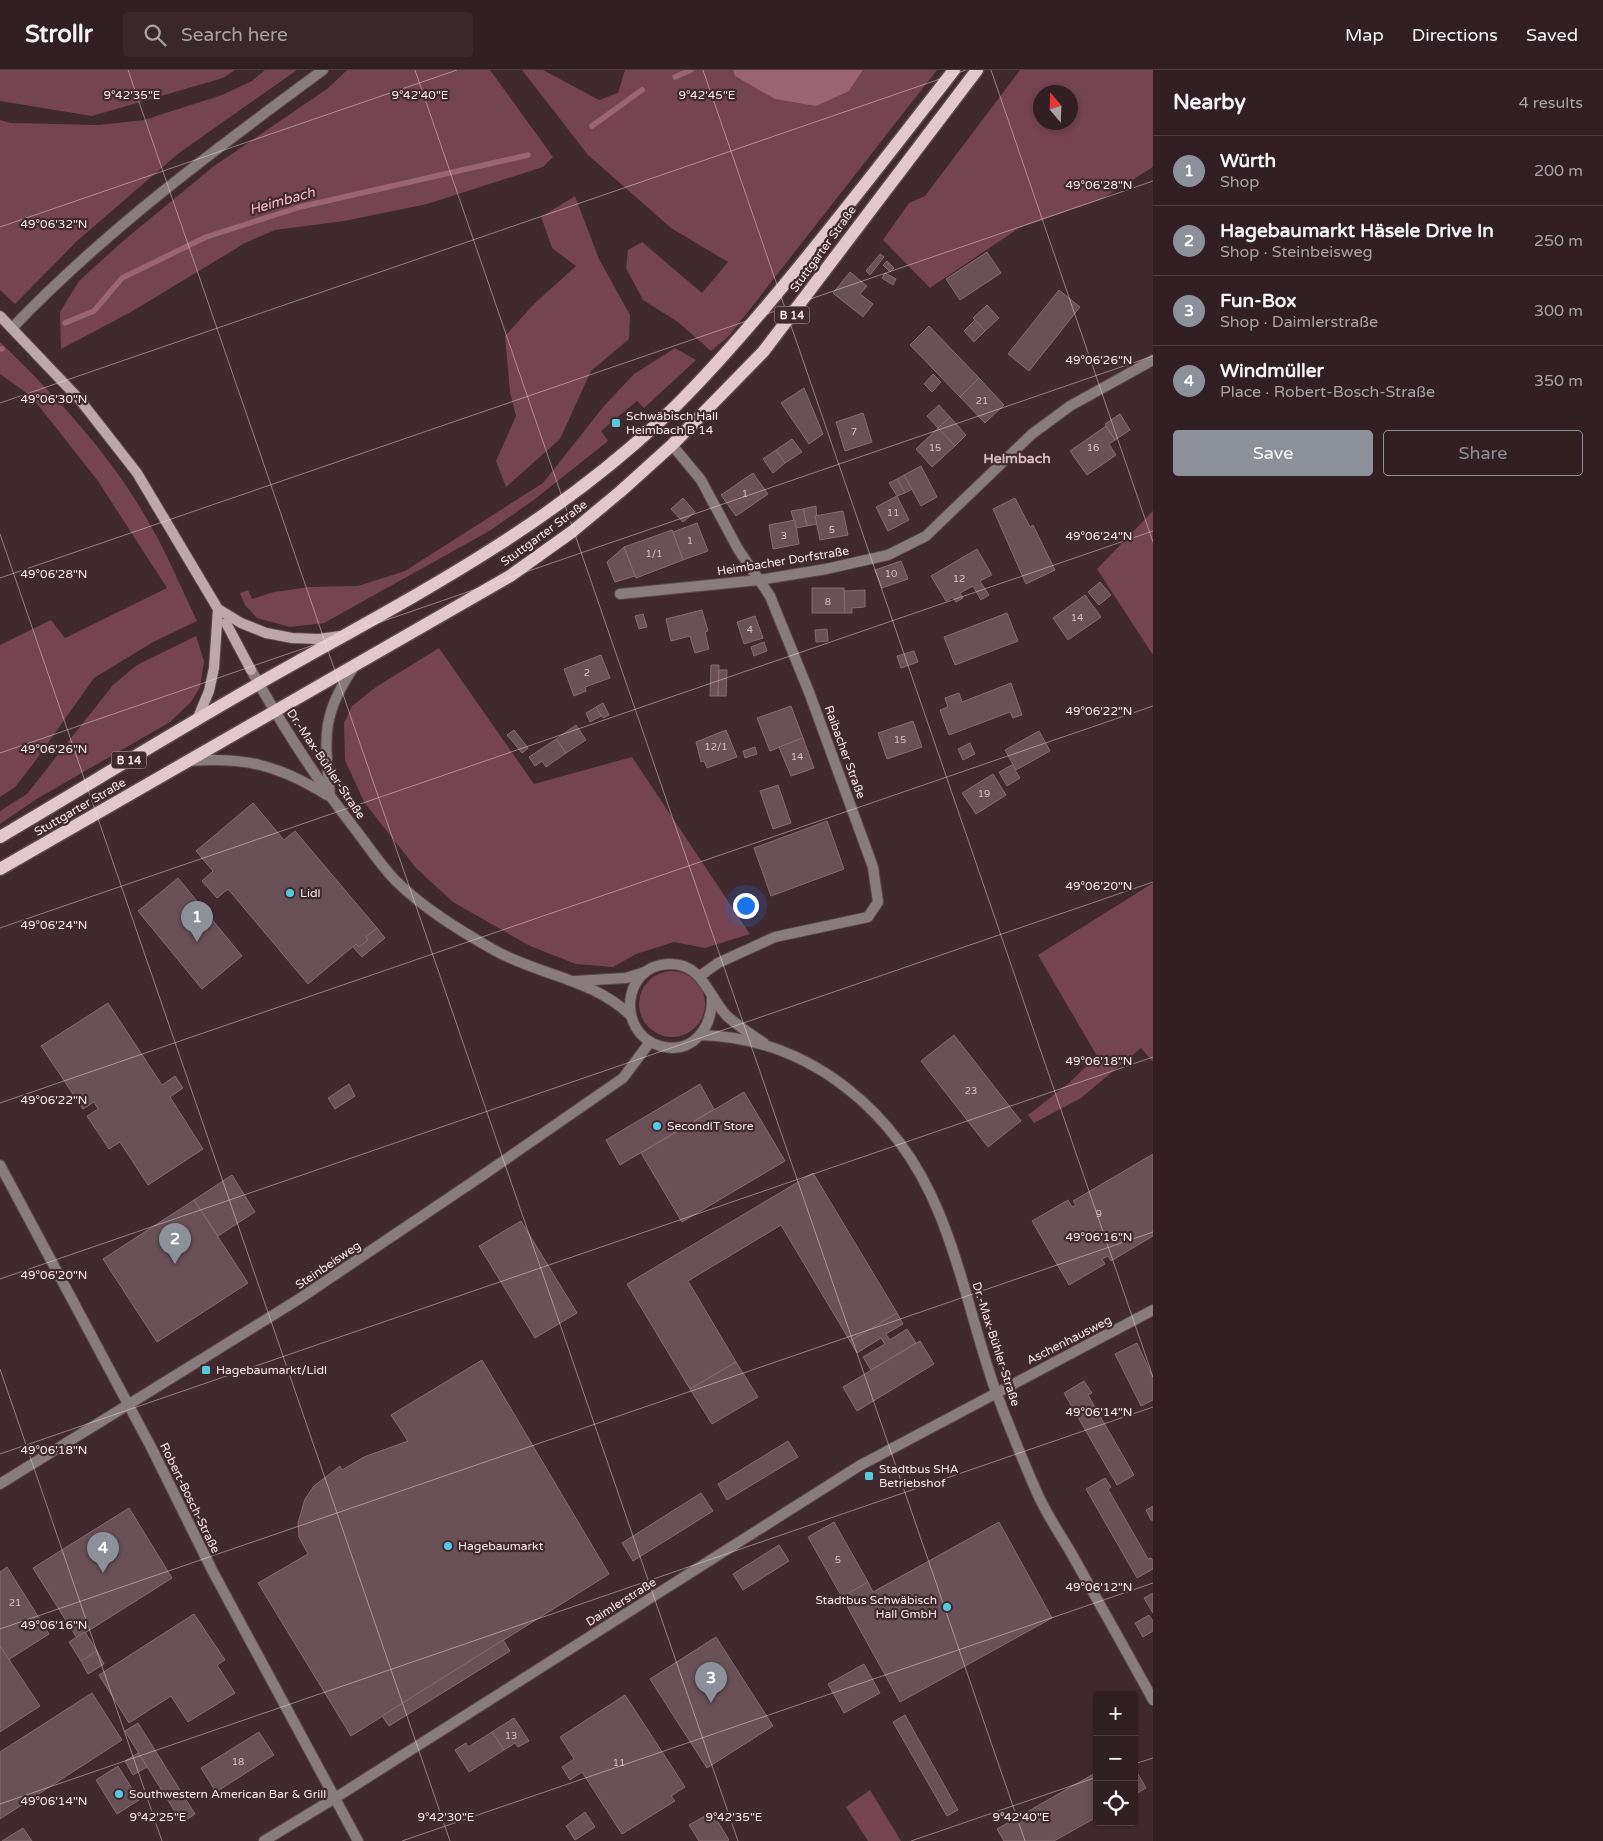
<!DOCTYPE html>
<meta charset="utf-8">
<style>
body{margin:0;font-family:"Varela Round",sans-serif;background:#39272c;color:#f1f3f6}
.controls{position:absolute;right:15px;bottom:15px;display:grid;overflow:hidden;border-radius:5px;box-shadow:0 2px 8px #0003}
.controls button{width:45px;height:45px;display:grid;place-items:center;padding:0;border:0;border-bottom:1px solid #4c3d41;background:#311f24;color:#f1f3f6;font:25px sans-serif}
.compass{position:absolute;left:1033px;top:15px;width:45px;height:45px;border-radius:50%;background:#311f24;box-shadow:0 2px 8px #0003;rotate:341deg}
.you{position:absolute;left:745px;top:835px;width:18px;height:18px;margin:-12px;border:4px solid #fff;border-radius:50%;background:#1a73e8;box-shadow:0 0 0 8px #1a73e833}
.badge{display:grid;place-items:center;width:32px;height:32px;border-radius:50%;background:#8c9099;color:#fff;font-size:16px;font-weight:700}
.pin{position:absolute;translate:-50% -41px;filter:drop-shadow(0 1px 2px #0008)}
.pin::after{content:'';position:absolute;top:26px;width:18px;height:15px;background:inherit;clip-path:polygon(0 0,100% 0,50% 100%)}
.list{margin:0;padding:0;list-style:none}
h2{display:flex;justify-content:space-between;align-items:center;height:65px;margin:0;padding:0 20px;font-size:21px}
h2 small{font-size:16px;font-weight:400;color:#a8a2a6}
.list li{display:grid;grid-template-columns:32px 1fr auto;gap:15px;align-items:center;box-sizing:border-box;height:70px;padding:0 20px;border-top:1px solid #4c3d41}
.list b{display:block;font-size:19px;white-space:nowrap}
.list p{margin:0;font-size:16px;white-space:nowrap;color:#a8a2a6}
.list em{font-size:16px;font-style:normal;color:#a8a2a6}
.actions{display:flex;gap:10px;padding:15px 20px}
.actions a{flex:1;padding:11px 0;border:1px solid #8c9099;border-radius:5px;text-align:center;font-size:18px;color:#8c9099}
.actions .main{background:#8c9099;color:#fff}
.icon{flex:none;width:28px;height:28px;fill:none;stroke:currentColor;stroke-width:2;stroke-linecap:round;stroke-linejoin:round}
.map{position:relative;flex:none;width:1153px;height:1771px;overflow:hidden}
header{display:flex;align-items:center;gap:30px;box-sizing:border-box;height:70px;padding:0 25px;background:#311f24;border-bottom:1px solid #4c3d41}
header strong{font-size:24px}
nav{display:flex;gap:28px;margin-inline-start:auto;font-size:18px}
.search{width:350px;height:45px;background:#39272c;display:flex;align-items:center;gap:12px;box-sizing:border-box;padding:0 18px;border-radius:5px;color:#a8a2a6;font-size:19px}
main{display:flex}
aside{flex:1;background:#311f24}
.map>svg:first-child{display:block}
</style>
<header>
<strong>Strollr</strong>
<div class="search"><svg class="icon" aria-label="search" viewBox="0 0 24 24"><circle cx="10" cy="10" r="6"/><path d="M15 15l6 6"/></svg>Search here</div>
<nav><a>Map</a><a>Directions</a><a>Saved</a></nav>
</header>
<main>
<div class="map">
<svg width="1153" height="1771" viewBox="0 0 1153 1771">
<rect width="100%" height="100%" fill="#412930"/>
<g fill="#744453" fill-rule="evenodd">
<polygon points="0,0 235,0 223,8 92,46 0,31"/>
<polygon points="265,0 297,0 179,83 77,171 15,234 0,220 0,50 11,53 99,55 144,50 222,25 252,11"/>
<polygon points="347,0 490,0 553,87 543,97 427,134 344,151 275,160 245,173 131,242 61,279 60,242 79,211 123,171 214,96 327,19"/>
<polygon points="522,0 543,0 599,30 618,23 625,0 733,0 735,6 849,21 863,0 937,0 729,266 711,281 678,252 643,230 626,198 628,180 642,172 702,223 728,192 671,158 588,85"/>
<path d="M1020 0H1153V97L1102 129 1019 158 930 218 883 170 909 133 925 126ZM1040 22H1070V52H1040Z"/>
<polygon points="575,126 599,189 630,245 629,269 591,301 560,369 506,417 496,391 516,346 510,322 505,266 534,234 576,196 552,178 541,147"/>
<path d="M0 272C57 327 114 388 152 458 169 488 182 520 197 551L153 572 94 608 33 694 15 717 0 727V575L51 550 65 568 167 518 98 411 31 326 0 304Z"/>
<polygon points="675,278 696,290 644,338 637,331 601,361 608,371 535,429 491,460 324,553 290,557 257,548 245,535 240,523 248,520 252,529 274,522 309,517 358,516 405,501 543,413 604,336 634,304"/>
<polygon points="1153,441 1153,585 1097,499"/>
<polygon points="196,566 204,591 200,617 191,632 170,652 35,730 0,754 0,741 27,724 113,615 137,595"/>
<polygon points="439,578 534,714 632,687 750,864 705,878 674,872 636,884 613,897 576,894 530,876 453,832 416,798 364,732 345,690 344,653 352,636 376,617"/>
<polygon points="1153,813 1153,992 1141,978 1081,1028 1034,1053 1028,1045 1069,1013 1097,986 1038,885"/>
<circle cx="672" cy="934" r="33"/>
<polygon points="870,1720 901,1771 868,1771 846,1737"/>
</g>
<polygon fill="#9a6474" points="733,0 863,0 849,21 816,36 775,29 735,6"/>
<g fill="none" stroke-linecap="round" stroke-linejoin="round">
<g stroke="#9a6474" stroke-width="5.5">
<polyline points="675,7 691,0"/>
<polyline points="592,56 642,20"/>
<polyline points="65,253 94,241 122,208 206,167 300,137 528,85"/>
<polyline points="0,279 2,279"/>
</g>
</g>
<g fill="#6a5057" stroke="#876b72">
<polygon points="987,182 1001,203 960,230 946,209"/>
<polygon points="880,184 884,187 870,205 866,201"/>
<polygon points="887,191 894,198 890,202 883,195"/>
<polygon points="850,202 867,216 860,224 873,234 863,247 833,223"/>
<polygon points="885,203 896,209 893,215 882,208"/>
<polygon points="1059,220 1080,237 1029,301 1008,284"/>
<polygon points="987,235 999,248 985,261 973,248"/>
<polygon points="975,250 985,261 974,272 964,261"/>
<polygon points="929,256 979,308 960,327 910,275"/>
<polygon points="933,304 941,312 932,322 924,314"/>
<polygon points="979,308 1004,335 985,353 960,327"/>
<polygon points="804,318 823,364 809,374 781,333"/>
<polygon points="939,335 950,347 938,358 927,346"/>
<polygon points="863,343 872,372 845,381 836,352"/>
<polygon points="1120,344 1130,360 1115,370 1105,354"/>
<polygon points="950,347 966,365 955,376 938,358"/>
<polygon points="1106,356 1115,370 1109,374 1116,385 1087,405 1070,381"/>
<polygon points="938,358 955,376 932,397 916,379"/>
<polygon points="792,369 802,382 785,393 776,380"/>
<polygon points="776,380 785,393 773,403 763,389"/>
<polygon points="921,396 937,427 921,436 904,405"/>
<polygon points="753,403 768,424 736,446 721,425"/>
<polygon points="904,405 912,419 905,423 897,409"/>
<polygon points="897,409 905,423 897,426 889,413"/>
<polygon points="897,426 909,450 888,461 876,437"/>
<polygon points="683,428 695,442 683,452 671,439"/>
<polygon points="1015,428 1030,457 1033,455 1055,500 1026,514 993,439"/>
<polygon points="816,436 817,454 807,456 803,439"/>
<polygon points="803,439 807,456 796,458 791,441"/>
<polygon points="843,441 848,465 820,470 815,446"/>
<polygon points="795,450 799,474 773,479 769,455"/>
<polygon points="697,453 708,481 683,490 673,462"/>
<polygon points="672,460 683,490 636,508 624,477"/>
<polygon points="624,477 635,506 615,512 607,492"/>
<polygon points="977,479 992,505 980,511 989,525 981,530 973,516 960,523 963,528 956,532 953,527 946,531 931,506"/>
<polygon points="901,491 908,509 882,518 875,500"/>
<polygon points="1100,512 1111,525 1099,535 1088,522"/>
<polygon points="812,518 844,518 845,543 812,543"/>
<polygon points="865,520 865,537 852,538 852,543 845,543 844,521"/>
<polygon points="1085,525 1101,547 1068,570 1053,548"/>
<polygon points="702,540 708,561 705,562 709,579 695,583 690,566 671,571 666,549"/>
<polygon points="1007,543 1018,571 955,595 944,567"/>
<polygon points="643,544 647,557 639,559 635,546"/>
<polygon points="755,546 763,568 744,574 737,552"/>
<polygon points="827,559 828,571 816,572 815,560"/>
<polygon points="764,572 767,581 754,586 751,577"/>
<polygon points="914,581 918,592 901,598 897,586"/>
<polygon points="601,585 610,608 585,617 586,621 574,626 564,599"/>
<polygon points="711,595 719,595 718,626 710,626"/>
<polygon points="719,600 727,600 726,626 718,626"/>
<polygon points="1011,613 1022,645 1013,648 1010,642 949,665 940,640 948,637 945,628 959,623 962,632"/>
<polygon points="603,633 609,645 603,648 596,637"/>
<polygon points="791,636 803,668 770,681 757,648"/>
<polygon points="596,637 601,646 590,652 586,643"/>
<polygon points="913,651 922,677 887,689 878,663"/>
<polygon points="576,655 586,670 566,683 556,669"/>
<polygon points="514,660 528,678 522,683 507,665"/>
<polygon points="726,660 737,687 707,698 704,691 701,692 696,672"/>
<polygon points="1039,661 1050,681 1016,700 1005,680"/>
<polygon points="803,668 814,698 791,706 779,677"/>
<polygon points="556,669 566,683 546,697 542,691 535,696 529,687"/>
<polygon points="970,673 975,684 963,690 958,679"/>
<polygon points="755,677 757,684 745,688 743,681"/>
<polygon points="1012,695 1020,708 1007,716 999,702"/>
<polygon points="993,704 1006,725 976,744 962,723"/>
<polygon points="778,715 791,753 773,759 760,721"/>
<polygon points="253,733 284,770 295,761 377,858 366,867 368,870 359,877 356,874 308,914 228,819 217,828 202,811 213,801 196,781"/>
<polygon points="827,751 844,799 771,826 754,778"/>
<polygon points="178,808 242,886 202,919 138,841"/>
<polygon points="377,858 385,868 362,887 353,877 356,874 359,877 368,870 366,867"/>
<polygon points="108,933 162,1015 175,1006 183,1018 170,1027 203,1079 148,1115 120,1072 109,1079 87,1046 98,1039 94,1032 83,1039 41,976"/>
<polygon points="954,965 1021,1051 988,1077 921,991"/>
<polygon points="349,1014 355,1026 335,1039 328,1028"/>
<polygon points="700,1014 714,1039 620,1095 606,1070"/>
<polygon points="744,1022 785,1091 682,1152 641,1083"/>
<polygon points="1153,1084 1153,1166 1111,1191 1108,1186 1102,1189 1105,1194 1069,1215 1032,1151 1068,1130 1072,1137 1076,1135 1073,1131"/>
<polygon points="813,1103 897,1243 850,1271 781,1155 688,1211 736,1292 690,1319 627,1214"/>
<polygon points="232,1105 255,1142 218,1166 194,1130"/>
<polygon points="194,1130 248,1213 157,1272 103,1189"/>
<polygon points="521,1151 577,1243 535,1268 479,1176"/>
<polygon points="897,1243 903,1254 886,1264 890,1270 907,1259 916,1273 871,1300 863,1287 885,1274 881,1268 857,1283 850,1271"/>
<polygon points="920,1271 934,1294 857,1341 843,1317"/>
<polygon points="1137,1273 1153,1308 1153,1330 1141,1336 1115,1284"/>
<polygon points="482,1290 609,1504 351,1666 258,1513 308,1484 299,1467 298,1453 305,1429 314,1416 340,1396 342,1400 364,1387 408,1371 391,1345"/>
<polygon points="736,1292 758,1327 712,1354 690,1319"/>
<polygon points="1084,1311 1092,1323 1088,1325 1134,1405 1117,1415 1064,1323"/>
<polygon points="788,1371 798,1387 727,1430 718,1414"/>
<polygon points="1105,1408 1111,1417 1108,1419 1148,1489 1151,1488 1153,1491 1153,1499 1137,1508 1086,1419"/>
<polygon points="701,1423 713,1441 633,1491 622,1473"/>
<polygon points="1153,1436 1153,1450 1151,1450 1146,1440"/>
<polygon points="129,1438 172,1508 77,1568 33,1498"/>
<polygon points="834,1452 868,1512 842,1527 808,1467"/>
<polygon points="999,1452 1052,1548 900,1632 842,1527 868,1512 873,1522"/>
<polygon points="779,1475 789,1491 743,1520 733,1504"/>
<polygon points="7,1497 49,1564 8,1590 0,1576 0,1502"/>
<polygon points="1153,1523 1153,1543 1144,1528"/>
<polygon points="194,1544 225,1590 217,1595 235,1623 188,1652 171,1626 129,1653 99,1605"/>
<polygon points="1149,1545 1153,1551 1153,1561 1143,1567 1135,1553"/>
<polygon points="85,1562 97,1581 81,1591 69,1572"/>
<polygon points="716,1567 773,1656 707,1698 650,1609"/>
<polygon points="503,1570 510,1581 389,1656 382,1646"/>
<polygon points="0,1576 40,1636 0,1662"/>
<polygon points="97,1581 104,1594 88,1604 81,1591"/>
<polygon points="864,1594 880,1623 844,1643 828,1614"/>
<polygon points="92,1623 122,1670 0,1749 0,1682"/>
<polygon points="625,1625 685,1717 671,1726 675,1731 622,1764 582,1702 570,1710 562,1697 574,1689 560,1667"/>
<polygon points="905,1645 958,1740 947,1746 893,1652"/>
<polygon points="514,1648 529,1671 518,1677 515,1673 504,1680 492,1662"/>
<polygon points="138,1653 195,1744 182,1753 125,1661"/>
<polygon points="259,1662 274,1685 216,1722 201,1698"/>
<polygon points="492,1662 504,1680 469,1702 455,1680 466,1673 468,1677"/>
<polygon points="138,1683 147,1697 133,1705 125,1691"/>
<polygon points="118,1696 139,1730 117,1744 96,1710"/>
<polygon points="1134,1697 1146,1718 1134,1725"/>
<polygon points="1097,1702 1097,1747 1054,1771 1004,1771 997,1759"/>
<polygon points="585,1742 595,1757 575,1770 566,1756"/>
<polygon points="712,1742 729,1770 727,1771 699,1771 689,1755"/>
<polygon points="23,1758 32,1771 2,1771"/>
</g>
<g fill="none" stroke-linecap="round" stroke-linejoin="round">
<g stroke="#5e474e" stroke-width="12">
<g id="minor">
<path d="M12 258C106 160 214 80 323 0"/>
<polyline points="672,375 701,410 738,479 770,526 776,541 809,622 873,797 878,832 868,847 775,867 718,893 700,906"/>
<polyline points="620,524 759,510 826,499 888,485 926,466 1032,364 1070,336 1153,290"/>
<polyline points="0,1095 151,1377 212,1500 358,1771"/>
<polyline points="0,1414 299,1229 483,1105 623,1008 650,972"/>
<polyline points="264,1771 335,1728 859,1396 1153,1240"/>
</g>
</g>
<g stroke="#5e474e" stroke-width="12">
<g id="tertiary">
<path d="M251 600C282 655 316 709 355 759 368 776 380 794 395 810 423 838 459 860 494 880 538 905 593 909 630 945"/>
<path d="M189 691C246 687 278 695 327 725"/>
<path d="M330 726C325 669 320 646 354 597"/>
<polyline points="575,911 626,908 645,902"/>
<path d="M712 928C712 958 693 985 660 976 616 963 622 896 668 894 703 892 708 927 727 946 738 956 752 965 764 973"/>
<path d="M700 965C812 968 898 1043 939 1143 963 1201 975 1263 996 1322 1009 1356 1023 1391 1038 1425 1048 1447 1062 1467 1074 1488 1100 1535 1127 1582 1153 1630"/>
</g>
</g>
<g stroke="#5e474e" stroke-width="12">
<g id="secondary">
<polyline points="0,246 80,330 137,403 218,539 241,553 266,563 292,568 319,569 340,566"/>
<polyline points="226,553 251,600"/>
<polyline points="197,650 209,621 214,598 218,539"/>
</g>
</g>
<g stroke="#5e474e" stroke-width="15">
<g id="primary">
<path d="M0 767C93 712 185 655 279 602 414 526 543 460 658 353 696 318 730 279 764 239 830 161 891 81 954 0"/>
<polyline points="0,799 510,506 573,461 621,421 672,375 763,282 977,0"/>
</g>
</g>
<use href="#minor" stroke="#897c7f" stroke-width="10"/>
<use href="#tertiary" stroke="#897c7f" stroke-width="10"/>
<use href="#secondary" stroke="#bba7ac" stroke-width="10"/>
<use href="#primary" stroke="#e2c7ce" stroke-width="12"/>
</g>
<path fill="none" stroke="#f8e7ec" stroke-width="1" stroke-opacity="0.45" d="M128 0 738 1771M415 0 1025 1771M703 0 1153 1307M991 0 1153 472M0 157 457 0M0 333 966 0M0 464 450 1771M0 508 1153 111M0 683 1153 286M0 858 1153 461M0 1033 1153 636M0 1209 1153 812M0 1299 162 1771M0 1384 1153 987M0 1559 1153 1162M1134 1694 1153 1688M0 1734 1153 1337M402 1771 1153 1513M911 1771 1097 1707"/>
<g fill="#54cade" stroke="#412930" stroke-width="2">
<rect x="611" y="348" width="10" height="10" rx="2.5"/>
<circle cx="290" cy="823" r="5"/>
<circle cx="657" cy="1056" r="5"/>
<rect x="201" y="1295" width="10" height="10" rx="2.5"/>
<rect x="864" y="1401" width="10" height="10" rx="2.5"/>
<circle cx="448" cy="1476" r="5"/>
<circle cx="947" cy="1537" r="5"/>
<circle cx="119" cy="1724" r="5"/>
</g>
<g text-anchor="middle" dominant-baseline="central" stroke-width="4.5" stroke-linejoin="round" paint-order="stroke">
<g font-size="10" fill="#d4c1c7">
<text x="982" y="331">21</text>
<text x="854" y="362">7</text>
<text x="935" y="378">15</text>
<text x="1093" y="378">16</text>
<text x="745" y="424">1</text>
<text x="893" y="443">11</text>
<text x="832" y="460">5</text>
<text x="784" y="466">3</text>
<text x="690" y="471">1</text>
<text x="654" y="484">1/1</text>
<text x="891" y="504">10</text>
<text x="959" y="509">12</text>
<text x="828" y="532">8</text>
<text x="1077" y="548">14</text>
<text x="750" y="560">4</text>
<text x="587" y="603">2</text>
<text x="900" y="670">15</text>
<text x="716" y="677">12/1</text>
<text x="797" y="687">14</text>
<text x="984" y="724">19</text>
<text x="971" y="1021">23</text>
<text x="1099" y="1144">9</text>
<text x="838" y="1490">5</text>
<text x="15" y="1533">21</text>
<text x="511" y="1666">13</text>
<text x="238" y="1692">18</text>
<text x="619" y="1693">11</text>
</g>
<g fill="#412930" stroke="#c1aeb4" stroke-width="1">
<rect x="774.5" y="236.5" width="35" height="17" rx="4"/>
<rect x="111.5" y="681.5" width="35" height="17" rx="4"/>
</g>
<g font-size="11" font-weight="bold" fill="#f8e7ec">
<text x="792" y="245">B 14</text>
<text x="129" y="690">B 14</text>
</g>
<g font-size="12" fill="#f8e7ec" stroke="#412930">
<text transform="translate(823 179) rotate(-54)">Stuttgarter Straße</text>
<text transform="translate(544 463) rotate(-36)">Stuttgarter Straße</text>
<text transform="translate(783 491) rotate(-9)">Heimbacher Dorfstraße</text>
<text transform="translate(845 682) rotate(70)">Raibacher Straße</text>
<text transform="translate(326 694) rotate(56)">Dr.-Max-Bühler-Straße</text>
<text transform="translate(80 737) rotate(-30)">Stuttgarter Straße</text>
<text transform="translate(328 1195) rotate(-34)">Steinbeisweg</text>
<text transform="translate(1069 1270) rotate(-27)">Aschenhausweg</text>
<text transform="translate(996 1274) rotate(72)">Dr.-Max-Bühler-Straße</text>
<text transform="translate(190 1428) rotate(64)">Robert-Bosch-Straße</text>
<text transform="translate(621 1532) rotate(-32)">Daimlerstraße</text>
</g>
<g font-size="12" fill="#f8e7ec" stroke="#412930" text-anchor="start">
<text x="626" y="346">Schwäbisch Hall<tspan x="626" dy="14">Heimbach B 14</tspan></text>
<text x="300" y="823">Lidl</text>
<text x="667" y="1056">SecondIT Store</text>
<text x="216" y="1300">Hagebaumarkt/Lidl</text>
<text x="879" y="1399">Stadtbus SHA<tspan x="879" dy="14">Betriebshof</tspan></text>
<text x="458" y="1476">Hagebaumarkt</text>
<text x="937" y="1530" text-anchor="end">Stadtbus Schwäbisch<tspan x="937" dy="14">Hall GmbH</tspan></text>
<text x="129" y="1724">Southwestern American Bar &amp; Grill</text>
</g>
<g font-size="14" font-style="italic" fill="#ffbbce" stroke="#412930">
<text transform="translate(282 131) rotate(-16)">Heimbach</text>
</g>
<g font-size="14" font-weight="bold" fill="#dabcc4" stroke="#412930">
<text x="1017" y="388">Heimbach</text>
</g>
</g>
<g font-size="12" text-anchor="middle" fill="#f8e7ec" stroke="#412930" stroke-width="4.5" stroke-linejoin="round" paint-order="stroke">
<text x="132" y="29">9°42'35"E</text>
<text x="420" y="29">9°42'40"E</text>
<text x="707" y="29">9°42'45"E</text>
<text x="1099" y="119">49°06'28"N</text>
<text x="54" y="158">49°06'32"N</text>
<text x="1099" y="294">49°06'26"N</text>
<text x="54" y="333">49°06'30"N</text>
<text x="1099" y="470">49°06'24"N</text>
<text x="54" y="508">49°06'28"N</text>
<text x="1099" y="645">49°06'22"N</text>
<text x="54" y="683">49°06'26"N</text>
<text x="1099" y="820">49°06'20"N</text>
<text x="54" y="859">49°06'24"N</text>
<text x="1099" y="995">49°06'18"N</text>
<text x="54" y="1034">49°06'22"N</text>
<text x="1099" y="1171">49°06'16"N</text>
<text x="54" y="1209">49°06'20"N</text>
<text x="1099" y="1346">49°06'14"N</text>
<text x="54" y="1384">49°06'18"N</text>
<text x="1099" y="1521">49°06'12"N</text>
<text x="54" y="1559">49°06'16"N</text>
<text x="54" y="1735">49°06'14"N</text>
<text x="158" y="1751">9°42'25"E</text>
<text x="446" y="1751">9°42'30"E</text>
<text x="734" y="1751">9°42'35"E</text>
<text x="1021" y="1751">9°42'40"E</text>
</g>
</svg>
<div class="controls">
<button>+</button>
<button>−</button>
<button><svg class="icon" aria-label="locate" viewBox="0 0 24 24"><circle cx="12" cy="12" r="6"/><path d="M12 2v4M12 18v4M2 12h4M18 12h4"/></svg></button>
</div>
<svg class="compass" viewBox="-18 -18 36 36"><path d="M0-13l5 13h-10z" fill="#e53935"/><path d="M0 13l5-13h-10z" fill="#a8a2a6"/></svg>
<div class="you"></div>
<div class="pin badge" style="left:197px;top:872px">1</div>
<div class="pin badge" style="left:175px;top:1194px">2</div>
<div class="pin badge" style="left:711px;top:1633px">3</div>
<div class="pin badge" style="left:103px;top:1503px">4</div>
</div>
<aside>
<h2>Nearby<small>4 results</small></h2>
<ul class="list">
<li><span class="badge">1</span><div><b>Würth</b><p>Shop</p></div><em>200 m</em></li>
<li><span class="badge">2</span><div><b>Hagebaumarkt Häsele Drive In</b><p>Shop · Steinbeisweg</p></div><em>250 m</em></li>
<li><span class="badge">3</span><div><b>Fun-Box</b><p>Shop · Daimlerstraße</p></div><em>300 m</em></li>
<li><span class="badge">4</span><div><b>Windmüller</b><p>Place · Robert-Bosch-Straße</p></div><em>350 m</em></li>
</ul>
<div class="actions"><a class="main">Save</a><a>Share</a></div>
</aside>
</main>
